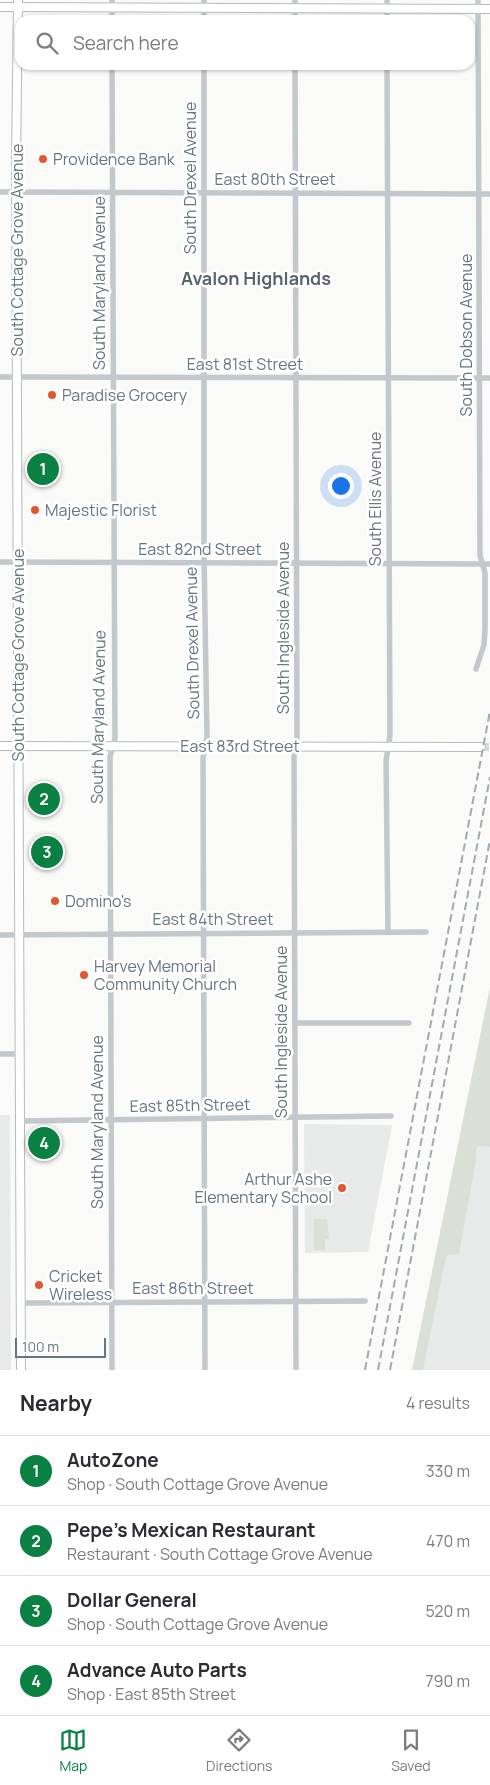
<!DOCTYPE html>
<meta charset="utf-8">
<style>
body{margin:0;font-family:Manrope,sans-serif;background:#f2f2f3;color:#2b2b33}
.scale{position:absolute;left:15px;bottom:12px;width:91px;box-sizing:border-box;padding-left:5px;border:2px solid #657683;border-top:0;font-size:14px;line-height:18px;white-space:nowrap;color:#657683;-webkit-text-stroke:4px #fff;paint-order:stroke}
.you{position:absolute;left:340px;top:485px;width:18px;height:18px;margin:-12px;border:4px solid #fff;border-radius:50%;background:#1a73e8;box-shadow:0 0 0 8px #1a73e833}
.badge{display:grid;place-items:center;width:32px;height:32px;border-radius:50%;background:#0b8043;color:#fff;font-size:16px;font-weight:700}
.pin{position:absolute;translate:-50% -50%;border:2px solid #fff;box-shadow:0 1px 5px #0006}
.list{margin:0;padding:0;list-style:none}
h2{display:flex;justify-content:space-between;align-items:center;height:65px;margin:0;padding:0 20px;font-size:21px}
h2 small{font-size:16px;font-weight:400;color:#7c7c81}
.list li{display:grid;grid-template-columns:32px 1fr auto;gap:15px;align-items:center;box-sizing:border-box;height:70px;padding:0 20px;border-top:1px solid #e1e1e2}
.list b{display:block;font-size:19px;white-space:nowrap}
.list p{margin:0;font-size:16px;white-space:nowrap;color:#7c7c81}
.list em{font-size:16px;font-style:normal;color:#7c7c81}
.icon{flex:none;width:28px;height:28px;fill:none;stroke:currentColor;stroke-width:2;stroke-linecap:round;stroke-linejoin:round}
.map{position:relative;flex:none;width:490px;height:1370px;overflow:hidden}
.search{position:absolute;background:#fff;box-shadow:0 1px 4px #0004;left:15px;right:15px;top:15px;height:55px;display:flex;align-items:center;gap:12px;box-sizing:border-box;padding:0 18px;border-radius:15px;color:#7c7c81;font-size:19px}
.sheet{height:345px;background:#fff}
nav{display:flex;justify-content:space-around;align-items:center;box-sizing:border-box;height:70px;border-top:1px solid #e1e1e2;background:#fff;font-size:14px;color:#7c7c81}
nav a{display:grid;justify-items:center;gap:2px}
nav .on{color:#0b8043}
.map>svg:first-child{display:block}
</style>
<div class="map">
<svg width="490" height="1370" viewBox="0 0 490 1370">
<rect width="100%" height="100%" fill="#fafaf8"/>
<g fill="#e8e9e9">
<polygon points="0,1115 10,1115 11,1370 0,1370"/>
<polygon points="304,1124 392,1125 368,1252 305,1253"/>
<polygon points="478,1146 490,1147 490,1370 423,1370 446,1258 448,1255 452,1254 476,1161 476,1150"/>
</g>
<g fill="#dadfd7">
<polygon points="490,987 490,1147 478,1146 476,1150 476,1161 459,1254 448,1255 446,1258 423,1370 412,1370"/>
<polygon points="314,1219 327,1219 329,1239 325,1239 325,1250 314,1250"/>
</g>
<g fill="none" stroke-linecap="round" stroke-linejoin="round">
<polyline stroke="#d5d9db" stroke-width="8" stroke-dasharray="8 4" stroke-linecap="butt" points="481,747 490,747"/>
<g stroke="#b3babf" stroke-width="10">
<g id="secondary">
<polyline points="18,0 16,161 21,1370"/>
<polyline points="0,7 490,9"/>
<polyline points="0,746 481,747"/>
</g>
</g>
<g stroke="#c3c8cc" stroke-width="5.5">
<polyline points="112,0 112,20"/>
<polyline points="204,0 204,20"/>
<polyline points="295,0 295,20"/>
<polyline points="387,0 387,20"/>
<polyline points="112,65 115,738 110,757 112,1370"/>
<polyline points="204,65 204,554 207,737 203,758 205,1370"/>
<polyline points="295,65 297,737 294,757 296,1370"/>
<polyline points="387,65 390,735 386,761 388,932"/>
<polyline points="0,192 490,194"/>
<polyline points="0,377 490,378"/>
<polyline points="0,562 490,564"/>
<polyline points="476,669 484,645 485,629 485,573 480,555 478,0"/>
<polyline points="0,935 426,932"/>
<polyline points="295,1023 409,1023"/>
<polyline points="0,1054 19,1054"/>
<polyline points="19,1121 391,1116"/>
<polyline points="20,1303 365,1301"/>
</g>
<use href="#secondary" stroke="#fff" stroke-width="8"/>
<g stroke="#a2aab0" stroke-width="2" stroke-dasharray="8 4" stroke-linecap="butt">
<polyline points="365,1370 490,711"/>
<polyline points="378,1370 490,777"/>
<polyline points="390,1370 490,840"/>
</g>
</g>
<g fill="#e4572e" stroke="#fff" stroke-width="2">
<circle cx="43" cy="159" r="5"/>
<circle cx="52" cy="395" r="5"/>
<circle cx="35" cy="510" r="5"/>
<circle cx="55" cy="901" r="5"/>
<circle cx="84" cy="975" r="5"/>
<circle cx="342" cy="1188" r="5"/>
<circle cx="39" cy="1285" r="5"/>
</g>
<g text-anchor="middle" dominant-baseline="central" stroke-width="5" stroke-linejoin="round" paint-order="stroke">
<g font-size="16" fill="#657683" stroke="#fff" text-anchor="start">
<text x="53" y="159">Providence Bank</text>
<text x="62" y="395">Paradise Grocery</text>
<text x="45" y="510">Majestic Florist</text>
<text x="65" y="901">Domino's</text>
<text x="94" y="966">Harvey Memorial<tspan x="94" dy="18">Community Church</tspan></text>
<text x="332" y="1179" text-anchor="end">Arthur Ashe<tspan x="332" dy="18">Elementary School</tspan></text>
<text x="49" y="1276">Cricket<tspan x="49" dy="18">Wireless</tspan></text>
</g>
<g font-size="16" fill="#657683" stroke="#fff">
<text transform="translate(190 178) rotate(-90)">South Drexel Avenue</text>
<text x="275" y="179">East 80th Street</text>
<text transform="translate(17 250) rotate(-90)">South Cottage Grove Avenue</text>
<text transform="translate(99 283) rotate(-90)">South Maryland Avenue</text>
<text transform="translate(466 335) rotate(-90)">South Dobson Avenue</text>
<text x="245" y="364">East 81st Street</text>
<text transform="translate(375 499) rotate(-90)">South Ellis Avenue</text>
<text x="200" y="549">East 82nd Street</text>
<text transform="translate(283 628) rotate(-90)">South Ingleside Avenue</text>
<text transform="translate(192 643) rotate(-91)">South Drexel Avenue</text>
<text transform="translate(18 655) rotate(-90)">South Cottage Grove Avenue</text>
<text transform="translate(98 717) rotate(-89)">South Maryland Avenue</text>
<text x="240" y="746">East 83rd Street</text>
<text x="213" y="919">East 84th Street</text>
<text transform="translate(281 1032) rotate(-90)">South Ingleside Avenue</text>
<text transform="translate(190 1105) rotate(-1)">East 85th Street</text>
<text transform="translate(97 1122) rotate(-90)">South Maryland Avenue</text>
<text x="193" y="1288">East 86th Street</text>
</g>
<g font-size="18" font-weight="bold" fill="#57646e" stroke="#fff">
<text x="256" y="278">Avalon Highlands</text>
</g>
</g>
</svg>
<div class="scale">100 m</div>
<div class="you"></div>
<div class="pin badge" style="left:43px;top:469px">1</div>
<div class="pin badge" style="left:44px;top:799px">2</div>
<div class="pin badge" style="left:47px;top:852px">3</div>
<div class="pin badge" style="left:44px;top:1143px">4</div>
<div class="search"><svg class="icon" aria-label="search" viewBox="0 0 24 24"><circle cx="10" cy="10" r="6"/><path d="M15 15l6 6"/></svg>Search here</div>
</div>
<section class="sheet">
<h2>Nearby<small>4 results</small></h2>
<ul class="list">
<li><span class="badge">1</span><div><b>AutoZone</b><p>Shop · South Cottage Grove Avenue</p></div><em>330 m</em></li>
<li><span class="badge">2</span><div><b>Pepe's Mexican Restaurant</b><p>Restaurant · South Cottage Grove Avenue</p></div><em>470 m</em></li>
<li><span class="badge">3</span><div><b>Dollar General</b><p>Shop · South Cottage Grove Avenue</p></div><em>520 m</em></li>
<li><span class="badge">4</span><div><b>Advance Auto Parts</b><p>Shop · East 85th Street</p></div><em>790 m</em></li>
</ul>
</section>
<nav>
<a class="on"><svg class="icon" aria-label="map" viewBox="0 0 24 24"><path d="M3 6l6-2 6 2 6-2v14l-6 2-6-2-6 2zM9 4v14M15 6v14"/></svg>Map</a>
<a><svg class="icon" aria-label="directions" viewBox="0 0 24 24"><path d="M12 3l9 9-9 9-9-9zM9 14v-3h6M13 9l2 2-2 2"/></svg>Directions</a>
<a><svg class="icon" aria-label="saved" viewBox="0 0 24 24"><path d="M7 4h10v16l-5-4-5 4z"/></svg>Saved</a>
</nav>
